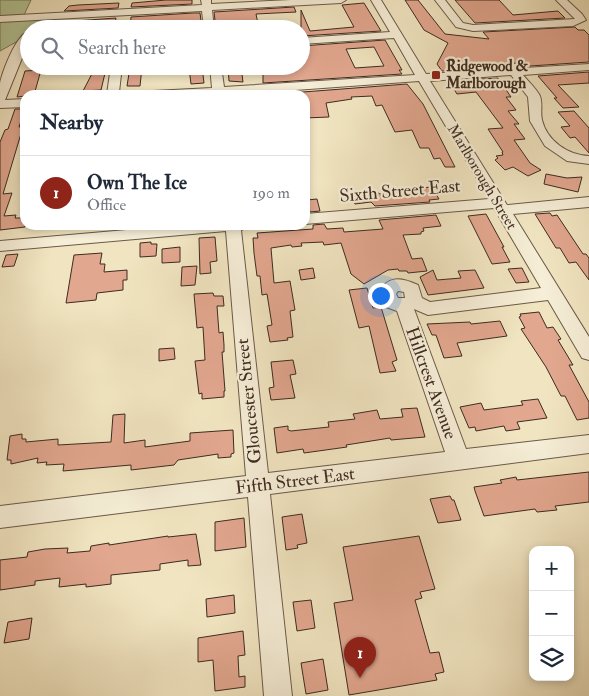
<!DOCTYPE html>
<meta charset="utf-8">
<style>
body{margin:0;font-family:"IM FELL Double Pica",serif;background:#f2f2f3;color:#1f2937}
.controls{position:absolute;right:15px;bottom:15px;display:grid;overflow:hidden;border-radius:10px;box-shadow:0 2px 8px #0003}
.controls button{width:45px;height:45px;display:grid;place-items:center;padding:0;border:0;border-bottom:1px solid #e0e1e3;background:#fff;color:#1f2937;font:25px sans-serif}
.you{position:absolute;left:380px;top:295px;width:18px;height:18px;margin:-12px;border:4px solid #fff;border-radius:50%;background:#1a73e8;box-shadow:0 0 0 8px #1a73e833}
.badge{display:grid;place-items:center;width:32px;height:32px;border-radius:50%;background:#8f2418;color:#fff;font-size:16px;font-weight:700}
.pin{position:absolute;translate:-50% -41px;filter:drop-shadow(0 1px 2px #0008)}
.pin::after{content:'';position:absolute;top:26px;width:18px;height:15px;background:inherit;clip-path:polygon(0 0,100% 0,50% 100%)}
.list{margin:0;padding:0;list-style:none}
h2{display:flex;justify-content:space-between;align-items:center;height:65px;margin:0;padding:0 20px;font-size:21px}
h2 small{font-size:16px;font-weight:400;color:#747a83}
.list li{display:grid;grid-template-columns:32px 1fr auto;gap:15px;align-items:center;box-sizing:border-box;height:75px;padding:0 20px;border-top:1px solid #e0e1e3}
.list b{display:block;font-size:19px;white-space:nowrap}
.list p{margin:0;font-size:16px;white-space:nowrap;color:#747a83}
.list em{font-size:16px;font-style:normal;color:#747a83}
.icon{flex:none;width:28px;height:28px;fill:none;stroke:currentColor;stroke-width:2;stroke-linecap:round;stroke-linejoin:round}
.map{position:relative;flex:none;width:589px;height:696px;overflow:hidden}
.search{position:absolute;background:#fff;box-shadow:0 2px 8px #0003;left:20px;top:20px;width:290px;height:55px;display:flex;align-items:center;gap:12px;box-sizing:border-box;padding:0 18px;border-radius:28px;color:#747a83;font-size:19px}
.panel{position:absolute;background:#fff;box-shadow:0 2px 8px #0003;left:20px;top:90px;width:290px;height:140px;border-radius:15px}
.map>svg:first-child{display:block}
</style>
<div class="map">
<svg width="589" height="696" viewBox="0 0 589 696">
<rect width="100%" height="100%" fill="#f1e5c1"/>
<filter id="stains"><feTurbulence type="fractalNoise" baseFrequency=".004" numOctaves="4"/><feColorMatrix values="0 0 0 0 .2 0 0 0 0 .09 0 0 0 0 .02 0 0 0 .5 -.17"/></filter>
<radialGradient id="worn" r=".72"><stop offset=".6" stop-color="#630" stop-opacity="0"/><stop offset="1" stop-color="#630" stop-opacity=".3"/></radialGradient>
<g fill="#b4c697" stroke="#78785c">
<polygon points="0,0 31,0 24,15 0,16"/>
<polygon points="45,19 29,29 18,41 0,51 0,21"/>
</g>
<g fill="#e2a78f" stroke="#3d2b21" fill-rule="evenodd">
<polygon points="166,0 192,0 192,4 131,7 132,3"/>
<polygon points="405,0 418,0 445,34 489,39 483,32 575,27 578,30 584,30 589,35 589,62 530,66 527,62 517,63 488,65 490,68 442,71 437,64 448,43 424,30"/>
<polygon points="455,0 499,0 513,15 558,11 565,18 475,23"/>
<polygon points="119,3 118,8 64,11 69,6 78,5"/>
<polygon points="364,3 381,31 301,36 301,10 310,31 354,27 342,5"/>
<polygon points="294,7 296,12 256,14 259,29 216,29 214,12"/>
<polygon points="193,13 200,13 202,29 130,29 131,17"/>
<polygon points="116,18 114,29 67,29 61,22"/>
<path d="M385 40 402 70H399L402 74 263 83V74L276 73V68L301 66V46ZM374 47 384 66 355 68 346 49Z"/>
<polygon points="96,66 104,66 103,69 106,69 101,90 83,91"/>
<polygon points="130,67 142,67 140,86 127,86"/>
<polygon points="202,67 204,83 191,84 189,68"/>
<polygon points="228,67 241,67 243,82 229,81"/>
<polygon points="41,70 34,95 17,97 25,71"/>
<polygon points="589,72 589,83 558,85 579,107 563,108 554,98 557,98 538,76"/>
<polygon points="498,78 511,97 506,97 516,110 508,111 519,124 514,124 525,139 514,140 530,163 541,170 528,176 513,167 505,170 495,160 498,158 496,156 503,155 502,152 503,152 488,129 503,128 476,92 457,94 449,81"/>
<polygon points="407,84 423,104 455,167 445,167 440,158 434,159 429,148 420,148 412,130 395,132 382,105 376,106 372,96 351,97 352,99 326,103 329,117 305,118 305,95 264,95"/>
<polygon points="15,109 25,109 19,127 23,127 3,194 12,193 4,216 16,215 15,218 25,218 25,227 0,230 0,142 5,130 8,129"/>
<polygon points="574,111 589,128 589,153 575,137 570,138 561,127 570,126 558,112"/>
<polygon points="546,174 567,178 582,177 578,192 544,184"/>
<polygon points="430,187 433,189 439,199 429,200 430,202 375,206 371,202 355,204 350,192 375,191 380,194"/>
<polygon points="317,199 320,211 310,212 307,200"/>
<polygon points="550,213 552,216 557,215 583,254 586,254 589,258 589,280 576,262 569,263 560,248 556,248 535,214"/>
<polygon points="486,214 504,247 502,247 510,262 492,264 468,216"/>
<polygon points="436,215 441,226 423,228 424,231 421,232 421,234 403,235 412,259 422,258 427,271 408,273 407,271 399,271 398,269 388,270 364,284 351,274 341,243 324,245 323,242 301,243 302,246 292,247 291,245 271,248 274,283 290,281 295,310 290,311 293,337 287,338 288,340 270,342 267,326 272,325 267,294 262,295 260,276 257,276 254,253 253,238 258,238 257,233 313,229 313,225 324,224 327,229 343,228 344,232 383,229 379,220"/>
<polygon points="215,237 217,261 210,262 211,273 200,274 199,238"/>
<polygon points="151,242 151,244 157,244 156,256 140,257 140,243"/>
<polygon points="180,247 180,262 162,263 162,249"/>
<polygon points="102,253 100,264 105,264 104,272 127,270 127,280 123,280 123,290 97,293 96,300 66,303 74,255"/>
<polygon points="18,254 14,266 2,267 6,255"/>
<polygon points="197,266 195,285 181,286 182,267"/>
<polygon points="313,268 315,278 301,280 299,270"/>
<polygon points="522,268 529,282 516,283 508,269"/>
<polygon points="433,270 437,280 461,278 458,271 475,270 484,288 428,295 420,277"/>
<polygon points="367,288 373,308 381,307 397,360 392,362 396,371 380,373 369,326 359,328 349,290"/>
<polygon points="213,293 214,296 223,296 224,306 217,306 219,333 223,332 224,345 224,352 222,352 225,391 224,391 224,397 202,399 202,393 199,394 195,361 205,360 203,327 197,328 194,294"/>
<polygon points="539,312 547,328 553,327 561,339 558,340 573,365 569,365 589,402 589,418 577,420 565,396 561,396 546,367 521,329 525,328 519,317 521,316 520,314"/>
<polygon points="500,321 507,336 457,343 462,356 444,358 436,335 432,335 427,324 470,322 471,324"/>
<polygon points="174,348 175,359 159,361 159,349"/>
<polygon points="293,360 296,374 290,375 295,398 271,400 269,388 274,387 271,362"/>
<polygon points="538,399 547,418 517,422 520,429 506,431 504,426 476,431 475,427 469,428 460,407 481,403 484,410 523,405 521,401"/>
<polygon points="417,408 425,437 391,440 390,438 346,445 347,447 304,453 303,449 277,453 274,428 288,426 288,430 291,431 329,427 328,422 355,419 353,414 377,410 380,419 403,417 401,409"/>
<polygon points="125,414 124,443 145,440 145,447 190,441 190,433 233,430 234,453 231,454 231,457 218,458 218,454 178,460 174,465 131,470 131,465 63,471 64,464 46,465 47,462 37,463 38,458 11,464 11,460 7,460 10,436 22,434 22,439 26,439 26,442 58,439 58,445 111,442 113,415"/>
<polygon points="589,472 589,502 555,506 557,510 537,512 535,509 484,516 475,491 474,487 502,483 500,480 516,477 517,480"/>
<polygon points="450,496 452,500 454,500 461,520 438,523 430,499"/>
<polygon points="302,514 307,543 297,545 298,548 286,550 282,517"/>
<polygon points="244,518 246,547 215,551 215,522"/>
<polygon points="196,534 201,565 188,566 188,560 160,564 160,570 111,575 111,584 86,587 86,584 59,587 60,578 35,581 35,585 0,590 0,560 27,557 28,552 45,549 68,548 67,553 90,551 91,546 109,543 109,545 168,536 168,537"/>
<polygon points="419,536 435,589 420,592 422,598 415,600 430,653 439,652 444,672 435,674 437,680 349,695 334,603 353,600 343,547"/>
<polygon points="234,595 235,613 207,617 206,599"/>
<polygon points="311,600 315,628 297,631 293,602"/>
<polygon points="32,618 29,639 4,643 8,622"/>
<polygon points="243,631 245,655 238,656 239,677 245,676 245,687 215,691 213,660 198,662 198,638"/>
<polygon points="323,659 328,690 306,694 301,663"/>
</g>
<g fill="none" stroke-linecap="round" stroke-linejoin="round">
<g stroke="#6a5a49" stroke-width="2">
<g id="minor">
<polygon points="201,0 211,0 211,4 291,0 346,0 341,3 212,10 214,29 204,29 202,11 0,22 0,16 202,5"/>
<path d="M371 0H381L426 74 589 64V70L523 75C528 81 536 88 540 96 543 104 540 112 542 120 547 141 568 155 589 156V164L567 161 545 146 530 121 528 97 511 75 430 81 507 205 589 197V207L513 214 589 337V360L582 358 548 300 428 315 414 309 466 449 589 435V453L270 494 292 696H264L248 497 0 528V506L246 476 226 231 0 251V241L184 225H249L246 228 241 230 268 473 445 452 397 311 386 307 378 294C387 275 401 277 418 285L422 298 430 302 541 288 494 208 305 224V214L489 199 419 81 225 95H147L153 91 212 88 210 66H221L224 87 415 75 394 38 301 44V38L390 32ZM398 291 404 292 405 298H398L396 294Z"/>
<polygon points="435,0 445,0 463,23 473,25 575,19 556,0 567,0 582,14 586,20 573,26 473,31 456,27"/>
<path d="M29 31V41L5 100 25 99V107L0 108C0 100 0 91 0 83 3 70 16 35 29 31Z"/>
<polygon points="111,66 122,66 119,92 121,95 107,94"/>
</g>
</g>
<use href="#minor" fill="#f6eed7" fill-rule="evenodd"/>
</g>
<rect fill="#8f2418" stroke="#f6eed7" stroke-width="2" x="431" y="70" width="10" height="10" rx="2.5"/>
<g text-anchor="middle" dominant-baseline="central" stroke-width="4.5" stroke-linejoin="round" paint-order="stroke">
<g font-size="15" font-weight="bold" fill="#3d2b21" stroke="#f6eed7" text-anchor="start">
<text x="446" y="66">Ridgewood &amp;<tspan x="446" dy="17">Marlborough</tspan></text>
</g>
<g font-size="15" fill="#3d2b21" stroke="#f6eed7">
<text transform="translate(482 177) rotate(59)">Marlborough Street</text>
</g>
<g font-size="18" fill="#3d2b21" stroke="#f6eed7">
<text transform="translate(400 191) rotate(-5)">Sixth Street East</text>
<text transform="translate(431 383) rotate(70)">Hillcrest Avenue</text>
<text transform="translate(249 401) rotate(-96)">Gloucester Street</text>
<text transform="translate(295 481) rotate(-7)">Fifth Street East</text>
</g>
</g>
<rect width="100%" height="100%" filter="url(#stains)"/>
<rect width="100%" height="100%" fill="url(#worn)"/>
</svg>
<div class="controls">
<button>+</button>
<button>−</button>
<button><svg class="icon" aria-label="layers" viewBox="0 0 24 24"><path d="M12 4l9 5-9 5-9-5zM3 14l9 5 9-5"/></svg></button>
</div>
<div class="you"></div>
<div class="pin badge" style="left:360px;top:678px">1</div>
<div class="search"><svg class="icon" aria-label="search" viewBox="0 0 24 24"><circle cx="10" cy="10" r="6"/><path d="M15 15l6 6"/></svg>Search here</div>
<section class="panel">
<h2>Nearby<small></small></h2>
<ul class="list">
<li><span class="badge">1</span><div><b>Own The Ice</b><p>Office</p></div><em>190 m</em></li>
</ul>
</section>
</div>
